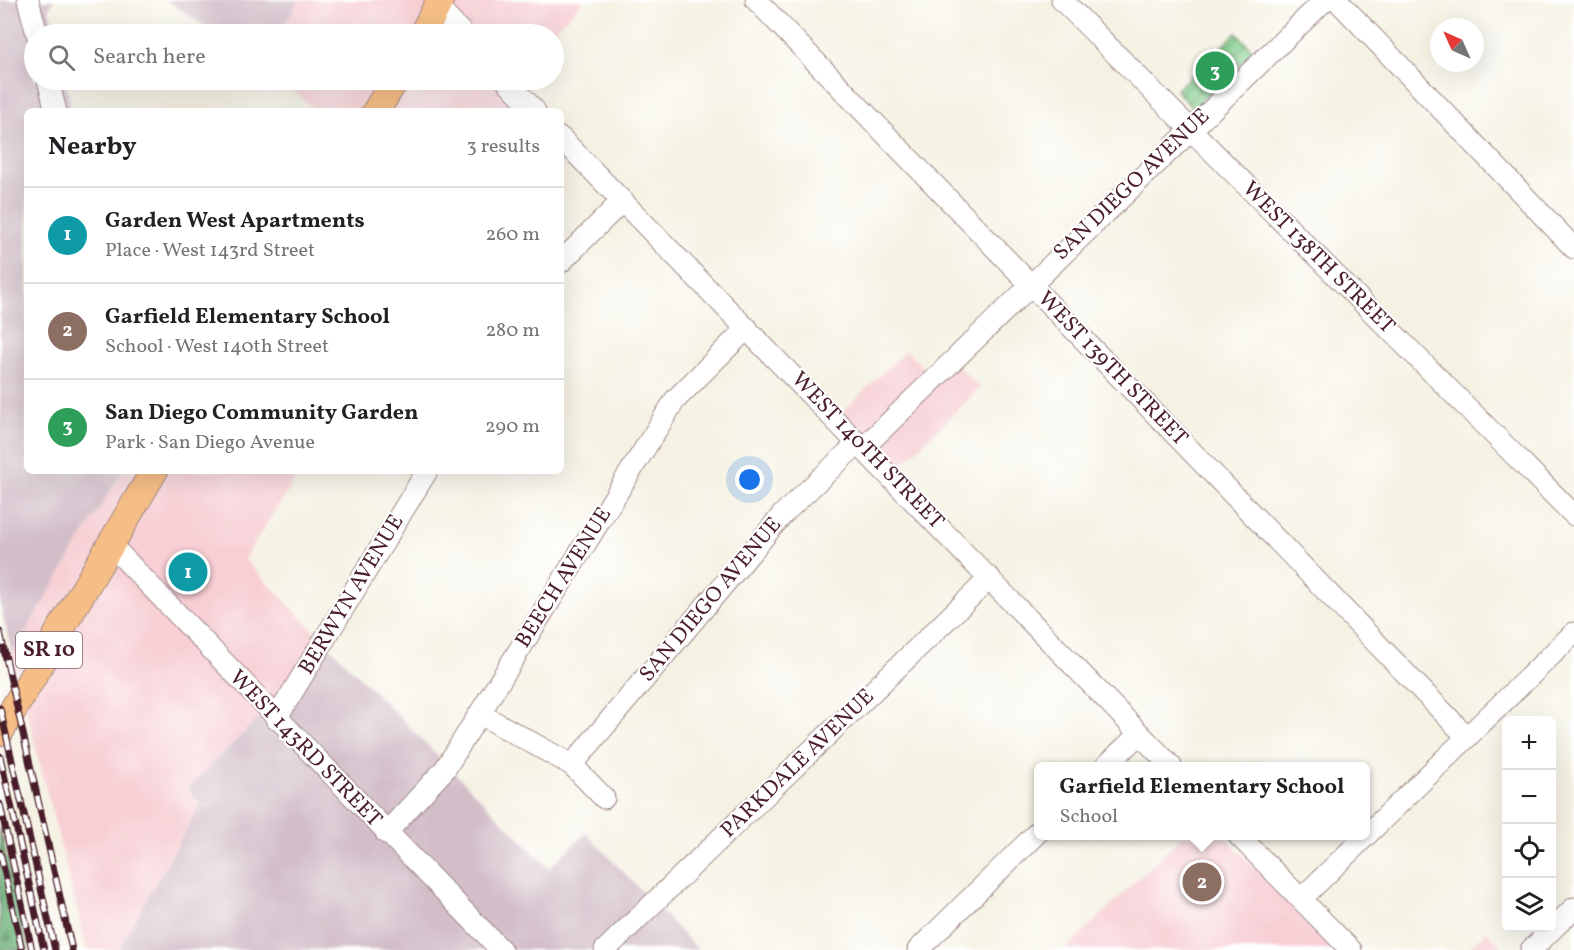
<!DOCTYPE html>
<meta charset="utf-8">
<style>
body{margin:0;font-family:Vollkorn,serif;background:#f6f6f6;color:#202124}
.controls{position:absolute;right:18px;bottom:18px;display:grid;overflow:hidden;border-radius:9px;box-shadow:0 6px 24px #0002}
.controls button{width:54px;height:54px;display:grid;place-items:center;padding:0;border:0;border-bottom:2px solid #e0e0e0;background:#fff;color:#202124;font:30px sans-serif}
.compass{position:absolute;left:1430px;top:18px;width:54px;height:54px;border-radius:50%;background:#fff;box-shadow:0 6px 24px #0002;rotate:315deg}
.you{position:absolute;left:750px;top:480px;width:21px;height:21px;margin:-15px;border:4px solid #fff;border-radius:50%;background:#1a73e8;box-shadow:0 0 0 9px #1a73e833}
.badge{display:grid;place-items:center;width:39px;height:39px;border-radius:50%;background:#b45309;color:#fff;font-size:20px;font-weight:700}
.pin{position:absolute;translate:-50% -50%;border:3px solid #fff;box-shadow:0 2px 6px #0006}
.popup{position:absolute;left:1034px;top:762px;width:336px;height:78px;box-sizing:border-box;display:grid;place-content:center;border-radius:9px;background:#fff;filter:drop-shadow(0 2px 4px #0005);font-size:20px;white-space:nowrap;color:#757577}
.popup b{font-size:22px;color:#202124}
.popup::after{content:'';position:absolute;left:50%;top:100%;margin-left:-12px;border:12px solid transparent;border-top-color:#fff}
.list{margin:0;padding:0;list-style:none}
h2{display:flex;justify-content:space-between;align-items:center;height:78px;margin:0;padding:0 24px;font-size:26px}
h2 small{font-size:20px;font-weight:400;color:#757577}
.list li{display:grid;grid-template-columns:39px 1fr auto;gap:18px;align-items:center;box-sizing:border-box;height:96px;padding:0 24px;border-top:2px solid #e0e0e0}
.list b{display:block;font-size:22px;white-space:nowrap}
.list p{margin:0;font-size:20px;white-space:nowrap;color:#757577}
.list em{font-size:20px;font-style:normal;color:#757577}
.icon{flex:none;width:33px;height:33px;fill:none;stroke:currentColor;stroke-width:2;stroke-linecap:round;stroke-linejoin:round}
.map{position:relative;flex:none;width:1574px;height:950px;overflow:hidden}
.search{position:absolute;background:#fff;box-shadow:0 6px 24px #0002;left:24px;top:24px;width:540px;height:66px;display:flex;align-items:center;gap:15px;box-sizing:border-box;padding:0 21px;border-radius:33px;color:#757577;font-size:22px}
.panel{position:absolute;background:#fff;box-shadow:0 6px 24px #0002;left:24px;top:108px;width:540px;height:366px;border-radius:9px}
.map>svg:first-child{display:block}
</style>
<div class="map">
<svg width="1574" height="950" viewBox="0 0 1574 950">
<defs>
<pattern id="forest-firs" width="22" height="20" patternUnits="userSpaceOnUse" patternTransform="scale(1.5)"><rect width="22" height="20" fill="#6ab077"/><path d="M5 1l3.5 6h-7zM16 11l3.5 6h-7z" fill="#598f62"/></pattern>
<pattern id="garden-furrows" width="10" height="10" patternUnits="userSpaceOnUse" patternTransform="scale(1.5)"><rect width="10" height="10" fill="#83cd8b"/><path d="M-1 1l2-2M0 10L10 0M9 11l2-2" fill="none" stroke="#6da672"/></pattern>
</defs>
<rect width="100%" height="100%" fill="#fff"/>
<filter id="ink" filterUnits="userSpaceOnUse"><feTurbulence type="fractalNoise" baseFrequency=".0167" numOctaves="2"/><feDisplacementMap in="SourceGraphic" scale="12" xChannelSelector="R" yChannelSelector="G"/><feConvolveMatrix kernelMatrix="1 2 1 2 8 2 1 2 1" color-interpolation-filters="sRGB"/></filter>
<filter id="wash" filterUnits="userSpaceOnUse"><feTurbulence type="fractalNoise" baseFrequency=".008" numOctaves="4" result="noise"/><feDisplacementMap in="SourceGraphic" scale="24" xChannelSelector="R" yChannelSelector="G"/><feGaussianBlur stdDeviation="1.35" result="paint"/><feColorMatrix in="noise" values="0 0 0 0 0 0 0 0 0 0 0 0 0 0 0 0 0 1.4 0 .05"/><feComposite in="paint" operator="in"/></filter>
<g filter="url(#wash)">
<rect width="100%" height="100%" fill="#f5f2e3"/>
<g fill="#f7cfd4">
<polygon points="299,0 585,0 550,34 279,34"/>
<polygon points="280,80 517,80 546,111 317,111"/>
<polygon points="906,350 930,374 948,357 980,388 896,470 840,414"/>
<polygon points="122,471 301,471 244,559 319,636 283,693 187,789 201,803 118,950 87,950 12,654"/>
<polygon points="1182,836 1224,836 1334,950 1065,950"/>
<polygon points="1487,931 1505,950 1468,950"/>
</g>
<g fill="#d2bdc8">
<polygon points="0,0 55,0 49,8 55,34 34,34 34,80 65,80 72,111 27,111 27,471 122,471 12,654 0,604"/>
<polygon points="167,0 299,0 279,34 216,34"/>
<polygon points="319,636 549,868 586,833 698,950 118,950 201,803 187,789 283,693"/>
</g>
<polygon fill="url(#forest-firs)" stroke="#5a6851" stroke-width="1.5" points="0,828 28,950 0,950"/>
<polygon fill="url(#garden-furrows)" stroke="#66765b" stroke-width="1.5" points="1236,33 1254,51 1193,109 1176,90"/>
</g>
<g filter="url(#ink)">
<g fill="none" stroke-linecap="round" stroke-linejoin="round">
<g stroke="#a08887" stroke-width="23">
<g id="minor">
<polyline points="28,0 37,34"/>
<polyline points="756,0 1467,737"/>
<polyline points="1062,0 1574,515"/>
<polyline points="1337,0 1574,248"/>
<polyline points="437,7 463,34"/>
<polyline points="48,80 56,111"/>
<polyline points="506,80 535,111"/>
<polyline points="561,138 1171,766"/>
<polyline points="561,262 622,201"/>
<polyline points="863,448 1325,0"/>
<polyline points="111,545 501,950"/>
<polyline points="480,714 572,765 604,798"/>
<polyline points="276,719 427,471"/>
<polyline points="572,765 783,514 858,443"/>
<polyline points="1106,766 1139,734"/>
<polyline points="386,833 445,769 675,400 747,328"/>
<polyline points="1239,836 1351,950"/>
<polyline points="1301,899 1574,633"/>
<polyline points="605,950 990,578"/>
<polyline points="918,950 1038,832"/>
<polyline points="1531,950 1574,908"/>
</g>
</g>
<g stroke="#a08887" stroke-width="29">
<g id="major">
<polyline points="423,34 440,0"/>
<polyline points="376,111 395,80"/>
<polyline points="0,732 154,471"/>
</g>
</g>
<use href="#minor" stroke="#fff" stroke-width="21"/>
<use href="#major" stroke="#f5be86" stroke-width="27"/>
<g stroke="#4a1f2b" stroke-width="7">
<g id="rail">
<polyline points="0,632 72,950"/>
<polyline points="0,708 55,950"/>
<polyline points="0,756 44,950"/>
<polyline points="0,804 32,950"/>
<polyline points="0,852 22,950"/>
</g>
</g>
<use href="#rail" stroke="#fff" stroke-width="4.5" stroke-dasharray="14" stroke-linecap="butt"/>
</g>
</g>
<g text-anchor="middle" dominant-baseline="central" stroke-width="4.5" stroke-linejoin="round" paint-order="stroke">
<rect fill="#fff" stroke="#80626b" stroke-width="1.5" x="16" y="632" width="66" height="36" rx="4.5"/>
<g font-size="21" font-weight="bold" fill="#4a1f2b">
<text x="49" y="650">SR 10</text>
</g>
<g font-size="22" fill="#4a1f2b" stroke="#fff">
<text transform="translate(1132 185) rotate(-44)">SAN DIEGO AVENUE</text>
<text transform="translate(1318 258) rotate(45)">WEST 138TH STREET</text>
<text transform="translate(1112 369) rotate(46)">WEST 139TH STREET</text>
<text transform="translate(867 451) rotate(46)">WEST 140TH STREET</text>
<text transform="translate(564 578) rotate(-58)">BEECH AVENUE</text>
<text transform="translate(352 595) rotate(-59)">BERWYN AVENUE</text>
<text transform="translate(711 600) rotate(-50)">SAN DIEGO AVENUE</text>
<text transform="translate(305 749) rotate(46)">WEST 143RD STREET</text>
<text transform="translate(798 764) rotate(-44)">PARKDALE AVENUE</text>
</g>
</g>
</svg>
<div class="controls">
<button>+</button>
<button>−</button>
<button><svg class="icon" aria-label="locate" viewBox="0 0 24 24"><circle cx="12" cy="12" r="6"/><path d="M12 2v4M12 18v4M2 12h4M18 12h4"/></svg></button>
<button><svg class="icon" aria-label="layers" viewBox="0 0 24 24"><path d="M12 4l9 5-9 5-9-5zM3 14l9 5 9-5"/></svg></button>
</div>
<svg class="compass" viewBox="-18 -18 36 36"><path d="M0-13l5 13h-10z" fill="#e53935"/><path d="M0 13l5-13h-10z" fill="#757577"/></svg>
<div class="you"></div>
<div class="pin badge" style="left:188px;top:572px;background:#0f9aa8">1</div>
<div class="pin badge" style="left:1202px;top:882px;background:#8d6e63">2</div>
<div class="popup"><b>Garfield Elementary School</b>School</div>
<div class="pin badge" style="left:1215px;top:71px;background:#2e9e5b">3</div>
<div class="search"><svg class="icon" aria-label="search" viewBox="0 0 24 24"><circle cx="10" cy="10" r="6"/><path d="M15 15l6 6"/></svg>Search here</div>
<section class="panel">
<h2>Nearby<small>3 results</small></h2>
<ul class="list">
<li><span class="badge" style="background:#0f9aa8">1</span><div><b>Garden West Apartments</b><p>Place · West 143rd Street</p></div><em>260 m</em></li>
<li><span class="badge" style="background:#8d6e63">2</span><div><b>Garfield Elementary School</b><p>School · West 140th Street</p></div><em>280 m</em></li>
<li><span class="badge" style="background:#2e9e5b">3</span><div><b>San Diego Community Garden</b><p>Park · San Diego Avenue</p></div><em>290 m</em></li>
</ul>
</section>
</div>
